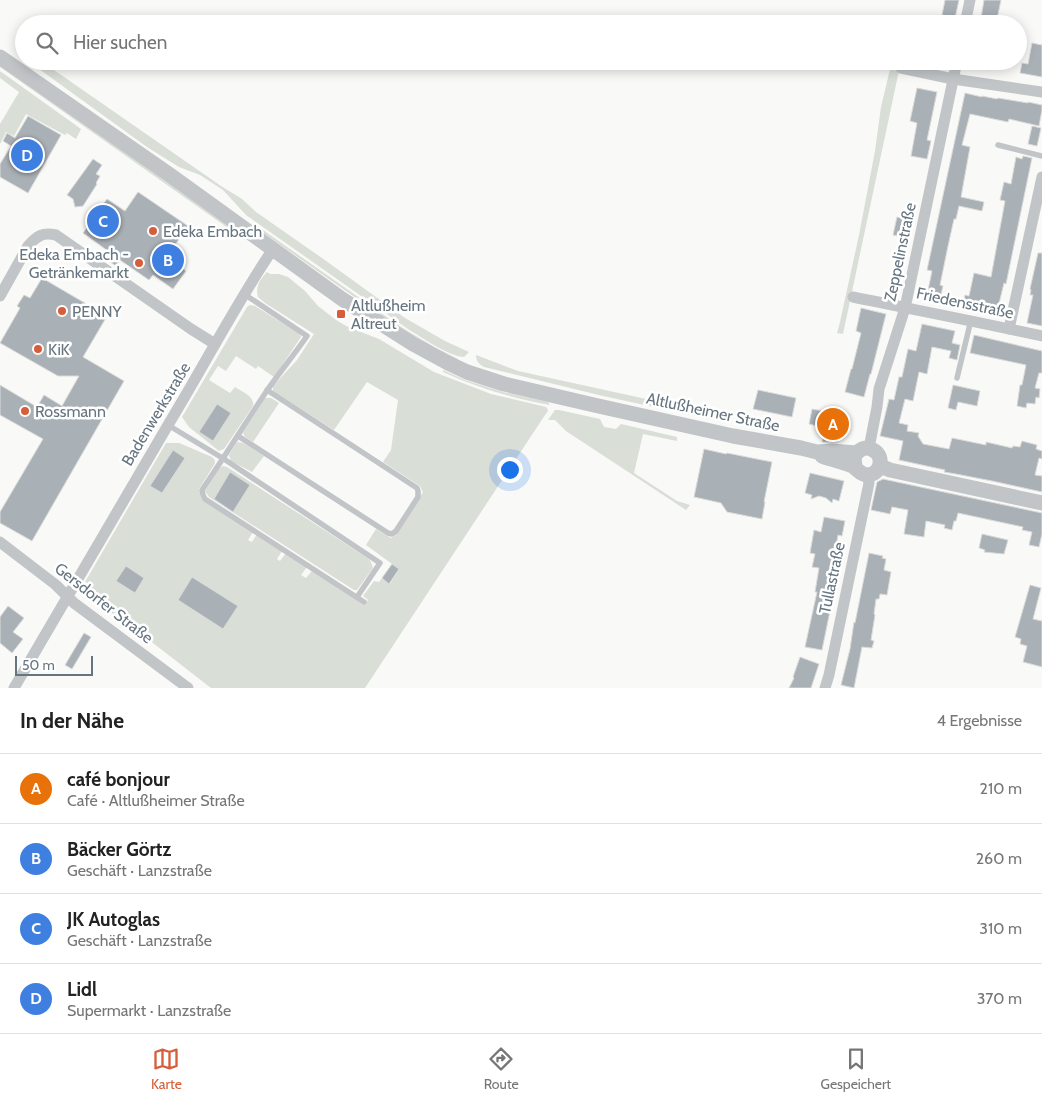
<!DOCTYPE html>
<html lang="de">
<meta charset="utf-8">
<style>
body{margin:0;font-family:Cabin,sans-serif;background:#f6f6f6;color:#222}
.scale{position:absolute;left:15px;bottom:12px;width:78px;box-sizing:border-box;padding-left:5px;border:2px solid #667580;border-top:0;font-size:14px;line-height:18px;white-space:nowrap;color:#667580;-webkit-text-stroke:4px #fff;paint-order:stroke}
.you{position:absolute;left:509px;top:469px;width:18px;height:18px;margin:-12px;border:4px solid #fff;border-radius:50%;background:#1a73e8;box-shadow:0 0 0 8px #1a73e833}
.badge{display:grid;place-items:center;width:32px;height:32px;border-radius:50%;background:#d65e3a;color:#fff;font-size:16px;font-weight:700}
.pin{position:absolute;translate:-50% -50%;border:2px solid #fff;box-shadow:0 1px 5px #0006}
.list{margin:0;padding:0;list-style:none}
h2{display:flex;justify-content:space-between;align-items:center;height:65px;margin:0;padding:0 20px;font-size:21px}
h2 small{font-size:16px;font-weight:400;color:#767676}
.list li{display:grid;grid-template-columns:32px 1fr auto;gap:15px;align-items:center;box-sizing:border-box;height:70px;padding:0 20px;border-top:1px solid #e0e0e0}
.list b{display:block;font-size:19px;white-space:nowrap}
.list p{margin:0;font-size:16px;white-space:nowrap;color:#767676}
.list em{font-size:16px;font-style:normal;color:#767676}
.icon{flex:none;width:28px;height:28px;fill:none;stroke:currentColor;stroke-width:2;stroke-linecap:round;stroke-linejoin:round}
.map{position:relative;flex:none;width:1042px;height:688px;overflow:hidden}
.search{position:absolute;background:#fff;box-shadow:0 2px 12px #0003;left:15px;right:15px;top:15px;height:55px;display:flex;align-items:center;gap:12px;box-sizing:border-box;padding:0 18px;border-radius:28px;color:#767676;font-size:19px}
.sheet{height:345px;background:#fff}
nav{display:flex;justify-content:space-around;align-items:center;box-sizing:border-box;height:70px;border-top:1px solid #e0e0e0;background:#fff;font-size:14px;color:#767676}
nav a{display:grid;justify-items:center;gap:2px}
nav .on{color:#d65e3a}
.map>svg:first-child{display:block}
</style>
<div class="map">
<svg width="1042" height="688" viewBox="0 0 1042 688">
<rect width="100%" height="100%" fill="#f9f9f7"/>
<g fill="#d9ded7">
<path d="M28 61H41L221 186 242 199 256 212 322 258 405 318 445 341 469 352 464 357C450 357 421 337 408 329L246 215 223 190 200 175 179 167 147 147Z"/>
<polygon points="892,61 901,61 843,334 837,333 840,322 859,235 875,151 881,107"/>
<polygon points="0,63 247,238 245,240 0,67"/>
<polygon points="0,71 81,129 76,139 67,133 65,135 26,114 14,136 6,132 0,144 0,124 19,92 0,78"/>
<polygon points="263,230 401,327 436,348 458,359 457,362 380,315 262,232"/>
<path d="M267 272 270 274H279L288 277 305 291 318 306 336 320 348 327 379 339 434 372 491 394 546 407 547 408 548 411 545 415 365 688H211L144 636 141 625 131 620H122L81 592 87 583 85 582 166 443H179L212 457C215 460 216 461 214 465L199 489 201 498 253 532 248 540 252 542 257 534 282 551 277 559 280 561 286 553 307 567 301 575 306 578 312 571 364 605 368 600 363 596 374 581 379 582 382 578 390 584 399 569 366 545 376 529 391 538 395 536 423 492 420 486 383 462 391 450 398 400 367 382 334 430 273 391V386L297 360 314 334 265 303 258 297C255 286 260 280 267 272Z"/>
<path d="M250 305 255 306 300 334 301 337 274 377 258 366 256 369 236 356 226 371 218 366 209 380 230 393 235 387C242 392 255 396 253 406L224 449 219 451 189 427 182 417 247 307Z"/>
<path d="M476 355 518 371 724 416 723 422 603 396 484 367C479 364 476 361 476 355Z"/>
<path d="M443 370 465 380 503 392 548 402 550 405C512 398 478 388 443 372Z"/>
<polygon points="265,398 271,398 279,403 253,442 245,437 243,433"/>
<polygon points="555,410 559,410 600,419 604,427 616,429 621,424 677,437 677,441 643,434 634,473 677,501 690,505 686,510 566,431 555,420 548,420"/>
<polygon points="237,442 243,443 264,456 252,472 231,461 229,455"/>
<polygon points="223,466 227,467 369,559 371,562 373,568 357,590 354,590 209,497 205,491 220,468"/>
</g>
<g fill="#a9b0b6" stroke="#dbdbd9">
<polygon points="945,0 959,0 955,18 942,15"/>
<polygon points="984,0 1001,0 996,24 980,24"/>
<polygon points="1032,43 1042,45 1042,77 1020,73 1022,63 1028,64"/>
<polygon points="964,61 990,61 988,70 964,65"/>
<polygon points="917,88 937,92 927,140 931,141 927,159 911,156 917,123 910,121"/>
<polygon points="965,93 982,97 982,96 997,99 998,98 1028,103 1028,102 1042,105 1042,110 1039,126 1009,119 1008,122 970,114 962,145 970,147 961,197 984,202 982,211 959,206 956,219 954,219 948,246 940,285 943,286 939,303 926,300 932,271 927,270"/>
<polygon points="28,116 61,135 28,193 0,177 0,164 11,146 3,141 7,133 15,138"/>
<polygon points="1032,126 1041,128 1037,146 1028,144"/>
<polygon points="1023,156 1032,158 1006,284 1004,283 996,316 979,312 979,310 962,307 965,295 969,296 974,273 991,277 1005,201 1000,200 1004,182 1011,184 1016,157 1022,159"/>
<polygon points="93,159 102,165 96,174 100,176 96,183 97,184 83,206 75,207 73,199 67,195"/>
<polygon points="138,192 188,226 173,248 179,252 173,261 186,271 173,289 153,275 149,280 120,260 116,266 103,257 108,251 83,233 107,199 125,211"/>
<polygon points="897,217 913,220 910,238 893,235"/>
<polygon points="1038,253 1042,253 1042,326 1027,323 1033,295 1030,295 1031,290 1030,289"/>
<polygon points="42,278 107,316 83,357 124,381 32,541 0,523 0,512 43,439 0,415 0,385 37,407 44,395 62,406 79,376 58,376 0,343 20,308 17,306 24,295 30,298"/>
<polygon points="861,308 886,314 871,374 870,374 864,397 845,392 851,369 852,369 861,333 856,331"/>
<polygon points="922,324 955,331 952,343 960,345 957,360 949,358 951,351 932,347 927,374 919,372 913,401 905,399 899,423 908,425 907,431 919,433 918,436 923,444 949,449 952,438 986,445 986,442 1012,448 1013,446 1020,447 1022,441 1037,445 1036,449 1042,451 1042,459 1039,458 1035,475 1042,476 1042,492 992,481 956,474 944,472 945,470 899,460 903,441 880,436 889,399 894,400 899,377 902,377 908,349 916,351"/>
<polygon points="974,335 1042,351 1042,373 1039,373 1035,388 1040,389 1039,398 1036,397 1035,404 1027,403 1026,408 1017,406 1020,385 1022,385 1026,365 970,353"/>
<polygon points="953,385 980,391 977,406 958,402 956,410 948,408"/>
<polygon points="758,390 796,398 792,417 753,409"/>
<polygon points="217,404 231,413 213,441 199,432"/>
<polygon points="812,409 844,415 838,442 822,442 825,428 809,424"/>
<polygon points="704,449 726,454 727,453 772,462 764,502 765,502 762,519 727,512 721,503 694,497"/>
<polygon points="173,450 185,458 162,493 150,486"/>
<polygon points="230,472 250,485 233,512 214,499"/>
<polygon points="810,473 844,481 839,501 833,499 832,503 826,498 819,496 811,499 812,495 805,493"/>
<polygon points="883,479 1042,513 1042,534 1039,547 1029,545 1032,532 1022,530 1023,527 958,513 956,521 954,521 952,530 944,528 945,525 926,521 924,537 904,534 908,510 892,507 890,514 871,510 877,482"/>
<polygon points="824,517 845,521 842,536 838,535 834,558 838,559 834,581 836,582 822,650 805,647 817,592 815,592 819,568 812,567 815,554 810,553 814,530 821,532"/>
<polygon points="982,534 1008,540 1004,554 984,552 985,550 979,548"/>
<polygon points="869,553 883,556 882,558 886,559 884,570 891,572 887,595 880,594 879,599 876,599 874,614 875,615 871,640 874,641 872,648 862,647 854,688 841,685 850,649 854,622 855,623"/>
<polygon points="392,564 399,569 389,584 382,578"/>
<polygon points="126,566 144,578 135,593 116,581"/>
<polygon points="192,577 238,606 223,629 178,600"/>
<polygon points="1030,585 1041,588 1033,619 1042,621 1042,667 1023,662 1027,646 1020,644 1021,639 1015,637"/>
<polygon points="8,606 24,618 13,632 23,639 12,653 0,643 0,617"/>
<polygon points="84,633 91,637 72,669 65,665"/>
<polygon points="800,657 819,664 811,688 789,688 794,678 793,677"/>
</g>
<g fill="none" stroke-linecap="round" stroke-linejoin="round">
<g stroke="#c1c5c8" stroke-width="5.5">
<polyline points="998,145 1042,156"/>
<path d="M244 294 307 336C294 355 279 373 266 392 244 425 224 458 202 490L203 495 205 499 364 602"/>
<polyline points="957,378 971,320"/>
<polyline points="168,425 224,459 380,563 357,597"/>
<polyline points="238,436 388,533 392,534 396,531 418,497 418,491 417,488 267,390"/>
</g>
<g stroke="#c1c5c8" stroke-width="11">
<polyline points="965,24 970,0"/>
<polyline points="901,68 953,79 1042,92"/>
<path d="M0 296 28 246C37 236 42 232 56 235L191 329 215 344"/>
<path d="M853 297C916 310 979 322 1042 336"/>
<polyline points="1009,329 1042,177"/>
<polyline points="869,448 877,407 879,389 905,308 957,61"/>
<polyline points="0,542 56,585 74,603 188,688"/>
<path d="M14 688 168 425C204 366 235 305 273 249"/>
<polyline points="825,688 829,675 869,483 867,475"/>
</g>
<g stroke="#c1c5c8" stroke-width="15">
<polyline points="0,57 170,175 342,299 413,344 448,363 467,372 504,384 594,405 733,436 801,448 817,452 832,451 856,453"/>
<path d="M822 456C829 459 851 464 855 468 859 471 861 475 868 475 881 474 885 456 873 450 865 445 858 450 854 457L855 467"/>
<polyline points="880,466 890,470 1042,503"/>
</g>
</g>
<g fill="#d65e3a" stroke="#fff" stroke-width="2">
<circle cx="153" cy="231" r="5"/>
<circle cx="139" cy="263" r="5"/>
<circle cx="62" cy="311" r="5"/>
<rect x="336" y="309" width="10" height="10" rx="2.5"/>
<circle cx="38" cy="349" r="5"/>
<circle cx="25" cy="411" r="5"/>
</g>
<g text-anchor="middle" dominant-baseline="central" stroke-width="5" stroke-linejoin="round" paint-order="stroke">
<g font-size="16" fill="#667580" stroke="#fff" text-anchor="start">
<text x="163" y="231">Edeka Embach</text>
<text x="129" y="254" text-anchor="end">Edeka Embach -<tspan x="129" dy="18">Getränkemarkt</tspan></text>
<text x="351" y="305">Altlußheim<tspan x="351" dy="18">Altreut</tspan></text>
<text x="72" y="311">PENNY</text>
<text x="48" y="349">KiK</text>
<text x="35" y="411">Rossmann</text>
</g>
<g font-size="16" fill="#667580" stroke="#fff">
<text transform="translate(900 252) rotate(-78)">Zeppelinstraße</text>
<text transform="translate(965 303) rotate(12)">Friedensstraße</text>
<text transform="translate(713 412) rotate(12)">Altlußheimer Straße</text>
<text transform="translate(156 414) rotate(-59)">Badenwerkstraße</text>
<text transform="translate(832 578) rotate(-78)">Tullastraße</text>
<text transform="translate(104 603) rotate(38)">Gersdorfer Straße</text>
</g>
</g>
</svg>
<div class="scale">50 m</div>
<div class="you"></div>
<div class="pin badge" style="left:833px;top:424px;background:#e8710a">A</div>
<div class="pin badge" style="left:168px;top:260px;background:#3f7fe0">B</div>
<div class="pin badge" style="left:103px;top:221px;background:#3f7fe0">C</div>
<div class="pin badge" style="left:27px;top:155px;background:#3f7fe0">D</div>
<div class="search"><svg class="icon" aria-label="search" viewBox="0 0 24 24"><circle cx="10" cy="10" r="6"/><path d="M15 15l6 6"/></svg>Hier suchen</div>
</div>
<section class="sheet">
<h2>In der Nähe<small>4 Ergebnisse</small></h2>
<ul class="list">
<li><span class="badge" style="background:#e8710a">A</span><div><b>café bonjour</b><p>Café · Altlußheimer Straße</p></div><em>210 m</em></li>
<li><span class="badge" style="background:#3f7fe0">B</span><div><b>Bäcker Görtz</b><p>Geschäft · Lanzstraße</p></div><em>260 m</em></li>
<li><span class="badge" style="background:#3f7fe0">C</span><div><b>JK Autoglas</b><p>Geschäft · Lanzstraße</p></div><em>310 m</em></li>
<li><span class="badge" style="background:#3f7fe0">D</span><div><b>Lidl</b><p>Supermarkt · Lanzstraße</p></div><em>370 m</em></li>
</ul>
</section>
<nav>
<a class="on"><svg class="icon" aria-label="map" viewBox="0 0 24 24"><path d="M3 6l6-2 6 2 6-2v14l-6 2-6-2-6 2zM9 4v14M15 6v14"/></svg>Karte</a>
<a><svg class="icon" aria-label="directions" viewBox="0 0 24 24"><path d="M12 3l9 9-9 9-9-9zM9 14v-3h6M13 9l2 2-2 2"/></svg>Route</a>
<a><svg class="icon" aria-label="saved" viewBox="0 0 24 24"><path d="M7 4h10v16l-5-4-5 4z"/></svg>Gespeichert</a>
</nav>
